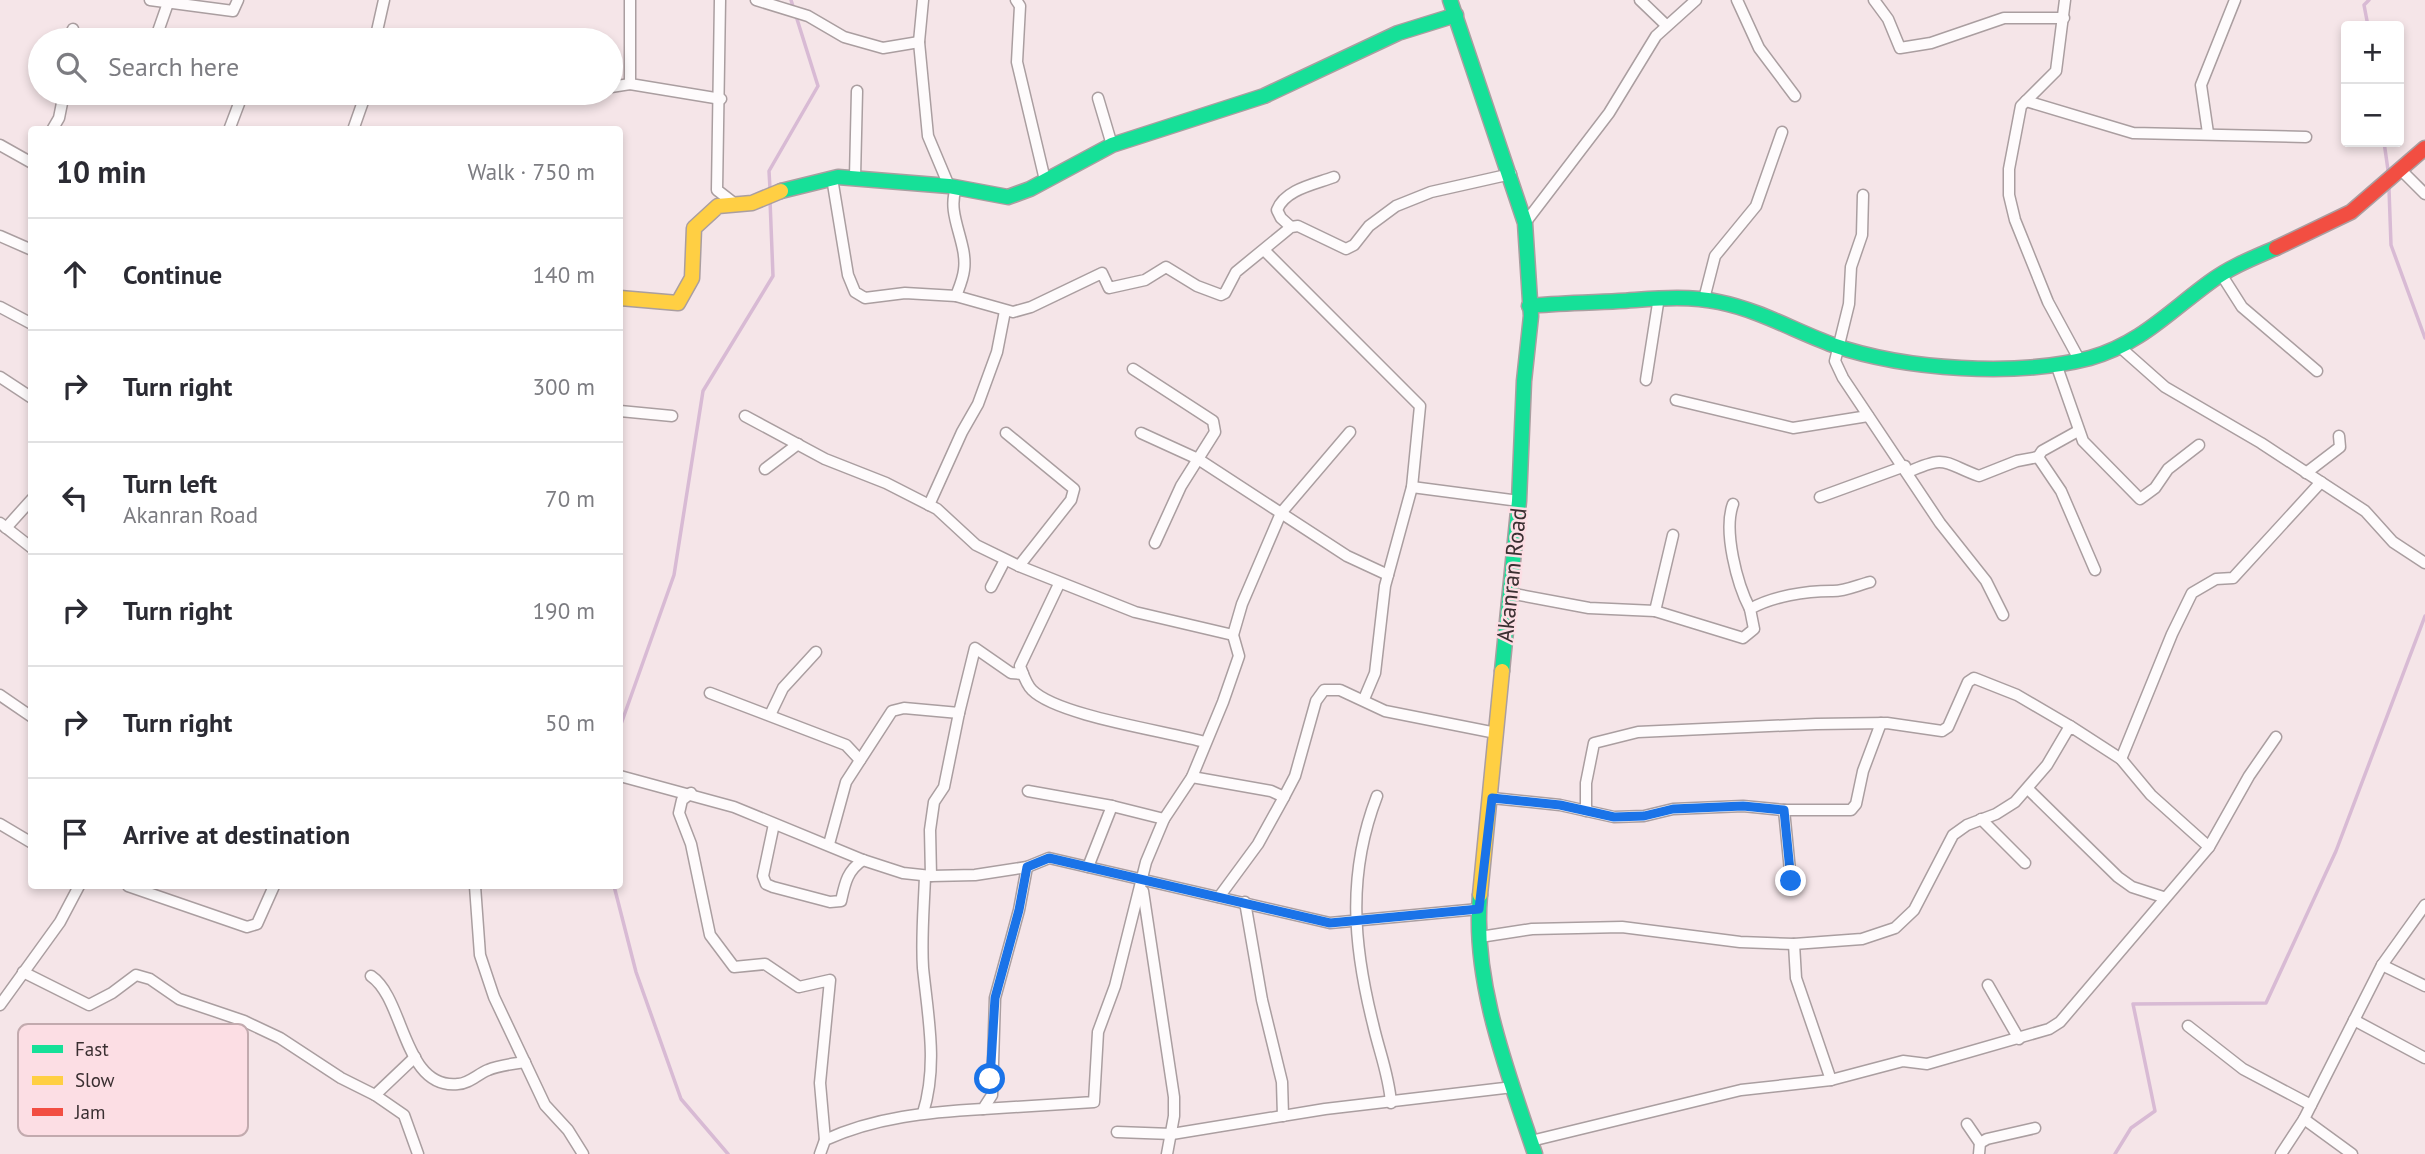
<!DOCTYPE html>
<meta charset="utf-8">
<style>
body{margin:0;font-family:"PT Sans",sans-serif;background:#f7f7f7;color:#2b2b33}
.controls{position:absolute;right:21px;top:21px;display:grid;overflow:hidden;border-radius:7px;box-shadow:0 4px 10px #0003}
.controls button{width:63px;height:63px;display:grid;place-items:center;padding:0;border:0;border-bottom:2px solid #e1e1e2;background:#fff;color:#2b2b33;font:35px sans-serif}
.stop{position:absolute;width:21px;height:21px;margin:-16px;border:5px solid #1a73e8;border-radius:50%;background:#fff}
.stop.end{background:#1a73e8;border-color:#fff;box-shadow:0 2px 7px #0008}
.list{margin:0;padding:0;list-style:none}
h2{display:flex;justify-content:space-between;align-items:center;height:91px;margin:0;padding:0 28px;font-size:30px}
h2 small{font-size:23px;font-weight:400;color:#7c7c81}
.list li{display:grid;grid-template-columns:46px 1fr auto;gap:21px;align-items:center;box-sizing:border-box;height:112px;padding:0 28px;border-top:2px solid #e1e1e2}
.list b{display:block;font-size:26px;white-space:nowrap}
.list p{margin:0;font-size:23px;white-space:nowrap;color:#7c7c81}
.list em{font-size:23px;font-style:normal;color:#7c7c81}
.icon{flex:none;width:38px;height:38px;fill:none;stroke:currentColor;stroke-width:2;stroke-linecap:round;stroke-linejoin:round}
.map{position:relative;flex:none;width:2425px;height:1154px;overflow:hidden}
.search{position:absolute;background:#fff;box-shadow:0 4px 10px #0003;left:28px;top:28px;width:595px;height:77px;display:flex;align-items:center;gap:18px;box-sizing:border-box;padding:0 24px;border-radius:38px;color:#7c7c81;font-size:26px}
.panel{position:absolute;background:#fff;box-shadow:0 4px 10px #0003;left:28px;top:126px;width:595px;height:763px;border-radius:7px}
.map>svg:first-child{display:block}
</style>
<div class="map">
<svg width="2425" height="1154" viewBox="0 0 2425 1154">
<rect width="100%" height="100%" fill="#f5e5e8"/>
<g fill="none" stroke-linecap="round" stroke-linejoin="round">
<g stroke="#d8bad4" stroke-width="3.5">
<polyline points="2368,26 2364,5 2369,0"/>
<polyline points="2384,142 2389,177"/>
<polyline points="770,189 769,171 818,86 791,0"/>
<polyline points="2389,189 2391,245 2425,338"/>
<polyline points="620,727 674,575 703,391 773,276 770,200"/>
<polyline points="614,886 636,972 681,1099 728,1154"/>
<polyline points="2115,1154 2131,1128 2155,1111 2133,1004 2266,1003 2336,851 2425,616"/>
</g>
<g stroke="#aa9ea0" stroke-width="13">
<g id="street">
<polyline points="150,0 233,11 238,0"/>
<polyline points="630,0 630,84 721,99"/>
<polyline points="720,0 717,190 735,204"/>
<polyline points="756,0 808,16 844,37 883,48 919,42"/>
<polyline points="923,0 919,42 928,136 949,186"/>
<polyline points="1016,0 1020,6 1017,62 1045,180"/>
<polyline points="1640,0 1666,25"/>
<polyline points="1737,0 1759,48 1795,96"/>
<polyline points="1874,0 1888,19 1900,48 1931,43 2004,18 2064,18"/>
<polyline points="2065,0 2056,71 2021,106 2009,169 2009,195 2015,220 2048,302 2080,361"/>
<polyline points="68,40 73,29"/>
<polyline points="155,40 168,3"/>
<polyline points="375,40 384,0"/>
<polyline points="611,87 630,84"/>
<polyline points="1098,98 1112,145"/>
<polyline points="2026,101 2133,133 2306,137"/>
<polyline points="52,130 59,118 64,93"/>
<polyline points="229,130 243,93"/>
<polyline points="353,130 366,93"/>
<polyline points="2208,133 2201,85 2235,0"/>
<polyline points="0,145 32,163"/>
<polyline points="2401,170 2425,194"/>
<polyline points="855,177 857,91"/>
<polyline points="832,178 848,275 855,292 865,298 905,293 956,296 1013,312 1031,307 1102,273 1109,288 1145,280 1166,267 1197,286 1221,295 1225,293 1236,272 1291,227 1298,226 1346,249 1354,245 1369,226 1396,206 1431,192 1511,174"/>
<path d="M956 189C946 214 968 243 964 270 963 279 959 288 956 296"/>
<polyline points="1863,195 1862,235 1851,267 1849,304 1835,361 1843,378 1940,523 1986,581 2003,615"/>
<polyline points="1525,223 1609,113 1656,36 1696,0"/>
<path d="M1291 227 1281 218 1277 210C1285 189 1316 184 1334 177"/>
<polyline points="0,236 32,250"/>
<polyline points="1264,250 1420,406 1412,487 1385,586 1375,673 1364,699"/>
<polyline points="2221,274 2242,307 2317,371"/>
<polyline points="1704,299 1715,256 1756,206 1782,132"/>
<polyline points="0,307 32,324"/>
<polyline points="2121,348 2165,387 2261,443 2365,511 2393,542 2425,563"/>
<polyline points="2056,364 2083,441 2140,499 2155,488 2168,469 2199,445"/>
<polyline points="1133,369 1213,421 1215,432 1181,486 1155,543"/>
<polyline points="0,377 32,398"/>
<polyline points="1646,380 1659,297"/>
<polyline points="1676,400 1793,428 1868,416"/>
<polyline points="620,411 672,416"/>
<polyline points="745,416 825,459 886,483 937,509 976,545 1019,566 1135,612 1233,635"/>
<polyline points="2078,431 2042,451 2038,457 2061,491 2095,570"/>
<polyline points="1006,433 1074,489 1071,500 1019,566"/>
<polyline points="1141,433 1198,459 1347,556 1388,575"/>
<polyline points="765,469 798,444"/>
<path d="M1908 472C1948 454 1943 463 1979 476L2017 461 2038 457"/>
<polyline points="2306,473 2340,447 2339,436"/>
<polyline points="1412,487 1519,501"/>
<polyline points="1820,497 1905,466"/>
<path d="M1733 504C1723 531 1737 584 1750 609"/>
<polyline points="929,505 962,432 978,404 997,352 1005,311"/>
<polyline points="0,523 32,548"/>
<polyline points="6,528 32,499"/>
<path d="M1059 584 1020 666C1023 674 1026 684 1032 690 1058 716 1166 731 1205 742"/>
<polyline points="991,587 1005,560"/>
<path d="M1509 593 1589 608 1655 611 1743 638 1754 629 1750 609C1773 596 1806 591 1831 591 1843 592 1858 585 1870 582"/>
<polyline points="1655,611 1673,535"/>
<polyline points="710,693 846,745 860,760"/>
<polyline points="0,695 32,717"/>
<polyline points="770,715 783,688 816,652"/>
<polyline points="2121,759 2172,634 2192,593 2216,579 2233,578 2321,482"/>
<polyline points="620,776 734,807 863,860 903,873 931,876 975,875 1027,867 1049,858 1330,923 1479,909"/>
<polyline points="1192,777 1271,791 1284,797 1295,776 1316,701 1324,690 1340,690 1385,711 1496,733"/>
<polyline points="2028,789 2118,877 2132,887 2163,897"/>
<polyline points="1028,791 1112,806 1164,819"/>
<polyline points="691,793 682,800 679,813 691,844 710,935 734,967 765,964 799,987 830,980 820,1083 825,1140"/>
<path d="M1377 796C1347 874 1353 944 1373 1024 1379 1051 1389 1075 1391 1103"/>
<polyline points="1492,798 1560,805 1614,817 1644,816 1673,809 1743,806 1784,810 1851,810 1856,804 1863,771 1881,723"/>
<polyline points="1784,810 1791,881"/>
<polyline points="1586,811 1586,783 1594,743 1638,732 1816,724 1887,723 1942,731 1948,727 1968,682 1974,678 2017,695 2070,726"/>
<polyline points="1981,819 2025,863"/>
<polyline points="0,824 32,843"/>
<path d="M774 824 763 876 766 884 773 887 830 902 841 901C845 883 847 871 863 860"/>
<polyline points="829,844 846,782 892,711 904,708 959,713 975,648 1011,673 1023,674"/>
<polyline points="1088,867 1112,806"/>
<polyline points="931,876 930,830 934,802 944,787 959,713"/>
<polyline points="128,886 247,927 257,924 274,886"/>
<polyline points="475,886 480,955 494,997 545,1105 568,1130 583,1154"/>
<polyline points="1143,891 1174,1097 1174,1116 1167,1154"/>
<polyline points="1219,897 1258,844 1284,797"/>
<polyline points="1245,902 1262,1000 1282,1082 1283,1116"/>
<polyline points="1480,937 1532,929 1622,927 1740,942 1794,944 1862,939 1895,928 1914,910 1953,835 1967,825 1996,814 2015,802 2047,765 2070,726 2121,759 2151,795 2209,847"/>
<polyline points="1794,944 1796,978 1831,1080"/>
<polyline points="2382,965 2425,986"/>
<polyline points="23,972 89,1005 112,993 136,975 150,979 179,999 244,1021 280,1038 341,1078 375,1095 415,1057"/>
<path d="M371 976C405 999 403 1090 458 1084 468 1084 478 1074 488 1070 499 1065 513 1064 525 1062"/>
<polyline points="1988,985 2019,1039"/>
<polyline points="0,1005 60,922 79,886"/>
<polyline points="2354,1020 2425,1058"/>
<polyline points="2188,1026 2243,1069 2311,1105"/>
<polyline points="375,1095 404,1115 418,1154"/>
<polyline points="983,1109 1094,1102 1098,1032 1115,986 1146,862 1164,819 1192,777 1223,702 1239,656 1233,635 1242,604 1281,513 1350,432"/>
<path d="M923 1113C938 1065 928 1017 923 968 921 937 924 906 925 876"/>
<polyline points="2304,1119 2352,1154"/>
<polyline points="1967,1124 1980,1143"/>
<polyline points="1117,1132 1172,1134 1325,1109 1513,1087"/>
<polyline points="1531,1141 1741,1090 1831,1080 1903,1061 1927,1064 2049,1029 2060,1022 2209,847 2249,776 2276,737"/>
<path d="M820 1154 825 1140C875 1117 929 1112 983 1109L992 1095 995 998 1019 910 1027 867"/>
<polyline points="1979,1154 1980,1143 1987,1139 2035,1128"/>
<polyline points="2281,1154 2304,1119 2382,965 2425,905"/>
</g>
</g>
<g stroke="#aa9ea0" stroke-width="17">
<g id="fast">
<polyline points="1450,0 1525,223 1531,316 1524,381 1519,501 1502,671"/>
<polyline points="781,191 838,177 949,186 1008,197 1030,189 1112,145 1264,96 1398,33 1456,15"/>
<path d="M1529 306C1559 303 1589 303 1619 301 1653 299 1686 295 1719 302 1759 310 1795 331 1833 345 1906 370 2016 377 2090 358 2140 344 2170 311 2210 282 2230 267 2253 258 2276 248"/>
<path d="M1480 895C1472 982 1508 1073 1535 1154"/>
</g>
</g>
<g stroke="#aa9ea0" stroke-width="17">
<g id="slow">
<polyline points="620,298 678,303 692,278 694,228 718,206 752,203 781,191"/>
<polyline points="1480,895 1502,671"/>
</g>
</g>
<g stroke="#aa9ea0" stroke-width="17">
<polyline id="jam" points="2276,248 2351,212 2425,148"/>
</g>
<use href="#street" stroke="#fefbfc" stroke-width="10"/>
<use href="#fast" stroke="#16e098" stroke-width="14"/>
<use href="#slow" stroke="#ffcf43" stroke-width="14"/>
<use href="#jam" stroke="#f24e42" stroke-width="14"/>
</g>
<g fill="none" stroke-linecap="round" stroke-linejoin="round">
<polyline stroke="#1a73e8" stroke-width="9" points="990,1079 995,998 1019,910 1027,867 1049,858 1330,923 1479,909 1492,798 1560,805 1614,817 1644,816 1673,809 1743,806 1784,810 1791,881"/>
</g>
<g text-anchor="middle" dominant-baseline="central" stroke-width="5" stroke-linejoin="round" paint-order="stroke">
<g font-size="23" fill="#3a2f31" stroke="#fcdee4">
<text transform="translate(1511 575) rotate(-84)">Akanran Road</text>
</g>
</g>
<rect x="18" y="1024" width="230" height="112" rx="10" fill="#fcdee4" stroke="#c2aaae" stroke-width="2"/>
<rect x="32" y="1045" width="31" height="8" fill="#16e098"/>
<rect x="32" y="1076" width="31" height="9" fill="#ffcf43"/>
<rect x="32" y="1108" width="31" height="8" fill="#f24e42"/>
<g font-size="19" fill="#3a2f31">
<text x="75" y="1056">Fast</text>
<text x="75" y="1087">Slow</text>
<text x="75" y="1119">Jam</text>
</g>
</svg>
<div class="controls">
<button>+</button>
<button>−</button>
</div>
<div class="stop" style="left:990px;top:1079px"></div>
<div class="stop end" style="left:1791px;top:881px"></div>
<div class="search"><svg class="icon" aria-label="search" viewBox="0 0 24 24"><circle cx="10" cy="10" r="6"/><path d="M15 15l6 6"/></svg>Search here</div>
<section class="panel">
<h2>10 min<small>Walk · 750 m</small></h2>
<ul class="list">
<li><svg class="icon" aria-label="ahead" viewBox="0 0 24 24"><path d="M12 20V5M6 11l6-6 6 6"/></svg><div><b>Continue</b></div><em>140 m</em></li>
<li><svg class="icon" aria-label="right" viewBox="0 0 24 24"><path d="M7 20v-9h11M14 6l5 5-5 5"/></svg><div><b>Turn right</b></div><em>300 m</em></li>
<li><svg class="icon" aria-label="left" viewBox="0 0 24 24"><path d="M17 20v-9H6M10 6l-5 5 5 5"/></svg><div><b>Turn left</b><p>Akanran Road</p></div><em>70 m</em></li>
<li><svg class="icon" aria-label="right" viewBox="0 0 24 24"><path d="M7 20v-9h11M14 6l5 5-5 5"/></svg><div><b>Turn right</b></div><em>190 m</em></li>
<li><svg class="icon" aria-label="right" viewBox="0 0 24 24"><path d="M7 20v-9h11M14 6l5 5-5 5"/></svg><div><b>Turn right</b></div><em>50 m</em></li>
<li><svg class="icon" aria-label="arrive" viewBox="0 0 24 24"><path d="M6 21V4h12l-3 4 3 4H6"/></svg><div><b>Arrive at destination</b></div></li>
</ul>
</section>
</div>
